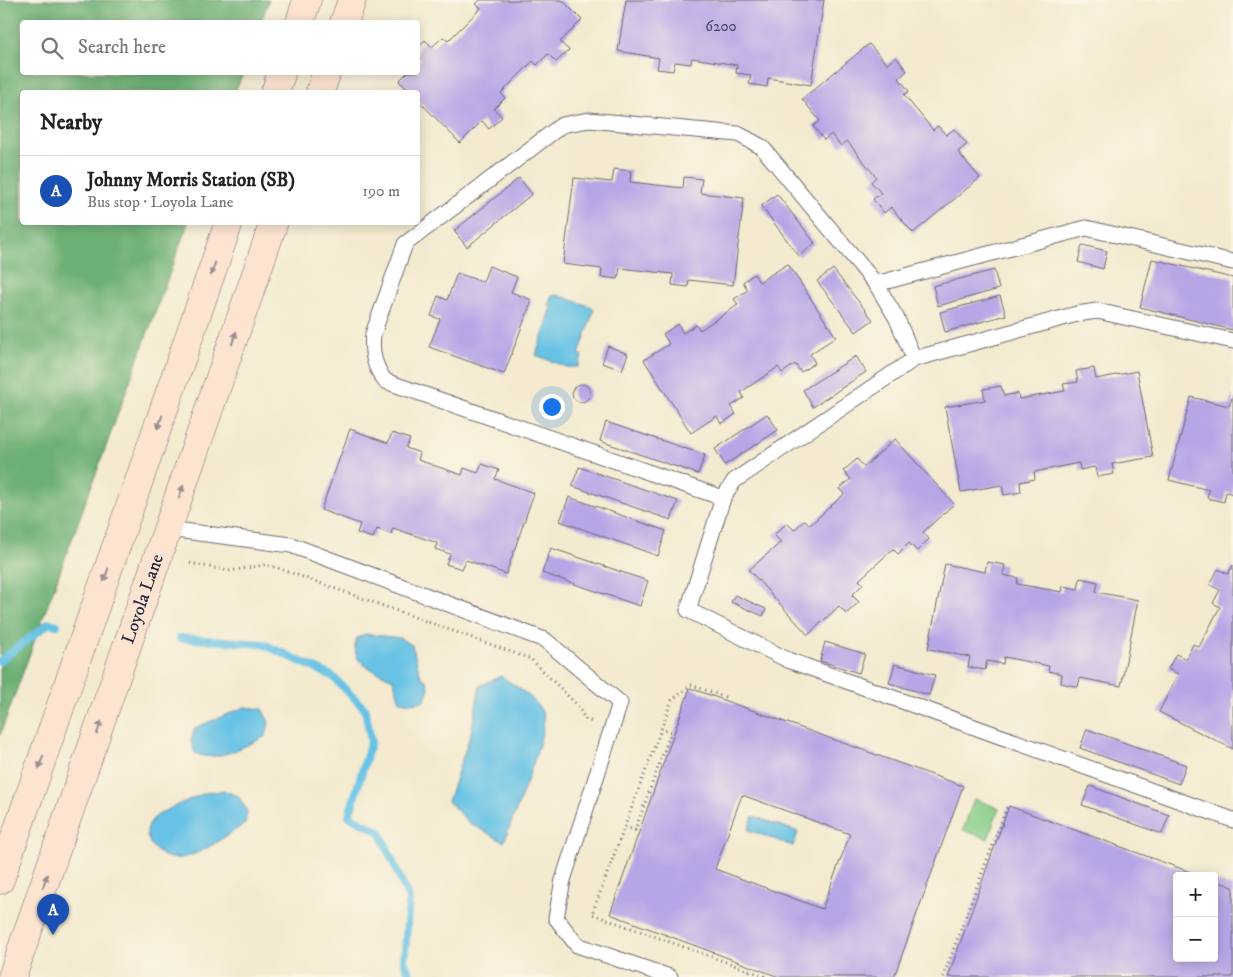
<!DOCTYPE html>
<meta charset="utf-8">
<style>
body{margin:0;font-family:"IM FELL DW Pica",serif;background:#f2f2f2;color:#222}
.controls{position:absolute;right:15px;bottom:15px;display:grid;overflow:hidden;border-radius:5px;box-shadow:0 2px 12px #0003}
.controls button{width:45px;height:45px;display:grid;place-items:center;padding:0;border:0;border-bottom:1px solid #e0e0e0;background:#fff;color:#222;font:25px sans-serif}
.you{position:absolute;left:551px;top:406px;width:18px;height:18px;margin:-12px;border:4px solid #fff;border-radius:50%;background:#1a73e8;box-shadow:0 0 0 8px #1a73e833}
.badge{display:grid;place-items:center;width:32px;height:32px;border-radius:50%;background:#2563eb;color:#fff;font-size:16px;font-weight:700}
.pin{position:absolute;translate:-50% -41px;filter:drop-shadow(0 1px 2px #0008)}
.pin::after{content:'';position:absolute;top:26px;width:18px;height:15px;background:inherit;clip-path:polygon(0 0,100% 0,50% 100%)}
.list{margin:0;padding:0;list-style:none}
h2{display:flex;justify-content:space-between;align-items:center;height:65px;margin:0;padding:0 20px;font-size:21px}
h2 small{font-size:16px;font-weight:400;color:#767676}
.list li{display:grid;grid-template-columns:32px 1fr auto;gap:15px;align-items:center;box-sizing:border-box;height:70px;padding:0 20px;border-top:1px solid #e0e0e0}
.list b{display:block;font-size:19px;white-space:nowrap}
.list p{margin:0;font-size:16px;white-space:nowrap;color:#767676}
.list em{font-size:16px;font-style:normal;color:#767676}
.icon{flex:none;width:28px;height:28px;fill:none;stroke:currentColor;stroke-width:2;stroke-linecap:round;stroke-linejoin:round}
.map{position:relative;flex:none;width:1233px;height:977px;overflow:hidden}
.search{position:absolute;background:#fff;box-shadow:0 2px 12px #0003;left:20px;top:20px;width:400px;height:55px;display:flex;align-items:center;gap:12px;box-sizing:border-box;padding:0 18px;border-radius:5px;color:#767676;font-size:19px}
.panel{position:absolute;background:#fff;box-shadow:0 2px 12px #0003;left:20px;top:90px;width:400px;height:135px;border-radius:5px}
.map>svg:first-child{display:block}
</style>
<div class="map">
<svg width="1233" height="977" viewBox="0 0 1233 977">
<rect width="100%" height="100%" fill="#fcf5e5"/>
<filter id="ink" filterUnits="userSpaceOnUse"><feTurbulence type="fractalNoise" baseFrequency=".02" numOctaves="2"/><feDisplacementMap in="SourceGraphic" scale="10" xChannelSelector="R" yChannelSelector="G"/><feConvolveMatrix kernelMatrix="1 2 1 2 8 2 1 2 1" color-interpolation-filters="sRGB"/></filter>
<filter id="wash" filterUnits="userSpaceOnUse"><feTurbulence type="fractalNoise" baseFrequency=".0096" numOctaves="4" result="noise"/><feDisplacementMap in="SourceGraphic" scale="20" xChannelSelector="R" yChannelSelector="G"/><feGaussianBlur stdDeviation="1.12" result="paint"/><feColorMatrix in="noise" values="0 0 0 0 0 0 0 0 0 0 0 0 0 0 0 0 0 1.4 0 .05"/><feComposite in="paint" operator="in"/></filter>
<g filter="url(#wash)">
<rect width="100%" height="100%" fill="#f3eacf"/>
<polygon fill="#87cd88" stroke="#547862" points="974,799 999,808 988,839 963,830"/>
<polygon fill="#6db074" stroke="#486958" points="0,0 269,0 261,22 22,22 22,72 243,73 235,92 22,92 22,222 188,223 0,735"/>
<g fill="#67c2e5" stroke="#447290">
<polygon points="557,295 592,307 594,310 579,354 582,356 578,367 566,367 536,355 552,307 548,305 552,296"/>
<path d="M365 634 400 638 412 645 421 677 427 681 429 688 424 701 411 703 400 701 393 679C374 669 350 666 356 639Z"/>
<path d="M501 676C516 687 536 697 543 714 550 729 511 822 504 842L468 822 448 801 471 733 480 686Z"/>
<path d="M245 707 262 709 269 722 266 736C246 745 216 764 195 753L191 741 195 728Z"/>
<path d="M225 791 238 796 247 811 245 824C226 835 203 854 181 858 159 862 135 836 154 818 158 813 203 793 209 792 214 791 220 792 225 791Z"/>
<polygon points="753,816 798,832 793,846 748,830"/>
</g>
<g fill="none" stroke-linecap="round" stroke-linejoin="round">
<g stroke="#67c2e5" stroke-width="8">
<polyline points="180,638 263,644 332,676 365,709 371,741 349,816 380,832 409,899 404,962 411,977"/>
<polyline points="0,661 49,623 57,625"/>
</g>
</g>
<g id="blocks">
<g fill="#b7a6e6" fill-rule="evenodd">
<polygon points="480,0 562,0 582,20 560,42 569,50 556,62 548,54 537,65 533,61 501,93 505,98 494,109 502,117 489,129 482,121 460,143 418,100 418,92 410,92 399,81 408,72 418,72 418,63 421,59 418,55 418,48 425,40 432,47 443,37 448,41 481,8 476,4"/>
<polygon points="626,0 824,0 811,85 768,78 767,87 749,84 751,75 736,73 737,65 692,58 691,64 675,62 673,71 657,69 659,58 618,51"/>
<polygon points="869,44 887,64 896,57 907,71 899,78 909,91 904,95 933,130 938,126 946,135 954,129 967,144 958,152 980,178 913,233 891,207 884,213 873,199 881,193 871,182 876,177 847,141 841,146 831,134 824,140 813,126 820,121 802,99"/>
<polygon points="614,169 631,171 630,182 683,188 684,177 702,179 700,193 744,198 733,285 689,280 688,287 672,285 673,274 620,268 618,279 601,277 602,269 563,264 574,178 612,182"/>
<polygon points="519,178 532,194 467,247 454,231"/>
<polygon points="777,194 815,243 799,256 761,206"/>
<polygon points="1082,245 1107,251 1103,269 1078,262"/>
<polygon points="1152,259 1233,278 1233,330 1140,307"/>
<polygon points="788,264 836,337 810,354 815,363 801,372 795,364 782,373 778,367 741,392 744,398 731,406 736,414 721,424 717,416 691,433 644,360 669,344 663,334 678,324 683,333 696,325 700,330 738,305 734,299 748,290 743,282 754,274 759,282"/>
<polygon points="489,266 517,277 511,292 532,300 504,374 429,347 440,319 431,316 438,296 447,300 457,273 483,282"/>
<polygon points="833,269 873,320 856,332 817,281"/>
<polygon points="994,270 999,289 938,306 933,286"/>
<polygon points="1000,296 1006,315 945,332 940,312"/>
<polygon points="608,346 628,354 622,370 602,363"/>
<polygon points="856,356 866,372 813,407 803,390"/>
<polygon points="1094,368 1096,379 1137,371 1153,457 1112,464 1114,474 1097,477 1095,467 1080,470 1079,463 1034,472 1035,479 1020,482 1021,492 1004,495 1002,485 961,492 945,407 985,400 983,389 1001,386 1004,396 1018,393 1019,399 1065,391 1063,384 1078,382 1076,371"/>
<circle cx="581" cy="393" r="9"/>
<polygon points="1233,395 1233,494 1226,492 1224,502 1207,498 1209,490 1169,480 1191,397 1229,406"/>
<polygon points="767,414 778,430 725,465 715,449"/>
<polygon points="606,422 705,455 698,474 600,441"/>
<polygon points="350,429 388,443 392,433 410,439 406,448 420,453 418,460 462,475 464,468 478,473 482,464 499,470 495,479 534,493 506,574 466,560 462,569 446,564 450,554 435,549 437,543 393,528 391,534 377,529 373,538 357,533 360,524 321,510"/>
<polygon points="895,439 954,504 923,532 929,539 917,551 909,543 898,554 893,549 859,580 863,584 852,595 859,602 846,614 839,606 808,635 749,570 781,542 774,535 787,523 794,530 805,520 810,525 844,494 839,489 851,479 843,471 857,459 864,467"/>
<polygon points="579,467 678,501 671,520 572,486"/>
<polygon points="569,497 666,531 658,556 560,521"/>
<polygon points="551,548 648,581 640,606 542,573"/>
<polygon points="987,562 1005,565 1003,575 1018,578 1017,584 1062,592 1063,586 1078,589 1080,578 1098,582 1096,592 1138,600 1121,686 1080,678 1078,687 1061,683 1062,674 1048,671 1049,666 1004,657 1003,664 987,661 985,670 968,667 970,657 928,649 945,564 985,572"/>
<polygon points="1233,565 1233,749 1159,712 1178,674 1168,669 1176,654 1186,659 1193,644 1199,647 1220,607 1213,603 1220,590 1210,585 1218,569 1228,574"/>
<polygon points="735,595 766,609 763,616 731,602"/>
<polygon points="825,642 865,654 859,673 820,661"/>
<polygon points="895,664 935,675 929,695 889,683"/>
<path d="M690 688 963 786 894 977H779L610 914ZM742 795 850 834 822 909 715 869Z"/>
<polygon points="1087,729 1186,765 1179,784 1080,748"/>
<polygon points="1090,786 1169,815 1162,834 1082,805"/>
<polygon points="1009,806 1201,876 1177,876 1177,958 1214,958 1214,880 1233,887 1233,977 948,977"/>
</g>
</g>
</g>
<g filter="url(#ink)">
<use href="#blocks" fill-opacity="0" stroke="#6b686f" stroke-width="1"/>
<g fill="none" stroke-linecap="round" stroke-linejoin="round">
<g stroke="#6b686f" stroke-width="17">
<g id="lane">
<polyline points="876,284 1086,228 1233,262"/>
<polyline points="1233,341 1097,311 1077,314 914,359 734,481 723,498 688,610 788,660 1233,820"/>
<path d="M723 498 385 381C374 366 371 352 373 334L405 244 562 125 589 120 738 134 762 147 876 284 897 319 914 359"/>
<polyline points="168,529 291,545 545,640 620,703 563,880 556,918 577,945 670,977"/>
</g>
</g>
<g stroke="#6b686f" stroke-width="29">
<g id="secondary">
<polyline points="300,22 307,0"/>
<polyline points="344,22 352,0"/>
<polyline points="275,92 282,72"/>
<polyline points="320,92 327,72"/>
<polyline points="0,880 229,222"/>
<path id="s1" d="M12 977 274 222"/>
</g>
</g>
<g stroke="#6b686f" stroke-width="3" stroke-dasharray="1 4" stroke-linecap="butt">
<polyline points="190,563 229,571 264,565 275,567 531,659 577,705 586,720 594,722"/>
<polyline points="725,697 691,685 672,700 592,914 751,971"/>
<polyline points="625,827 635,830 671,732 661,729"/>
<polyline points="750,977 751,971 766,977"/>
<polyline points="943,977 1008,804"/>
</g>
<use href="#lane" stroke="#fff" stroke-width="15"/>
<use href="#secondary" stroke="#fde4d1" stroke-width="28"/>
</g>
<defs><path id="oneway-solid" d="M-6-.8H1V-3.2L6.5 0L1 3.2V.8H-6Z" transform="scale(1.25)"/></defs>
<g fill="#9a8d8e">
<use href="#oneway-solid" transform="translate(213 269) rotate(109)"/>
<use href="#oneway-solid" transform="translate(234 338) rotate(-71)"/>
<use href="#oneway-solid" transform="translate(160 422) rotate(109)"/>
<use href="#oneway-solid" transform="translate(181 492) rotate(-71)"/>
<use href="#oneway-solid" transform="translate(106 575) rotate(109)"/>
<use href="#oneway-solid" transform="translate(99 728) rotate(-71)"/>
<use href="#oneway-solid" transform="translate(41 762) rotate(109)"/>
<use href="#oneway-solid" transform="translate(45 881) rotate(-71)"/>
</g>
</g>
<g text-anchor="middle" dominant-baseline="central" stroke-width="5" stroke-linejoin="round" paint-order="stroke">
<g font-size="15" fill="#474366">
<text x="721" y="26">6200</text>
</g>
<g font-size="18" fill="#22223b" stroke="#fcf5e5">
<text stroke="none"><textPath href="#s1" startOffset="400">Loyola Lane</textPath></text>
</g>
</g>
</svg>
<div class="controls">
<button>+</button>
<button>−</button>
</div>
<div class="you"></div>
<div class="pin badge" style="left:53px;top:935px;background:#1a4fb4">A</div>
<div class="search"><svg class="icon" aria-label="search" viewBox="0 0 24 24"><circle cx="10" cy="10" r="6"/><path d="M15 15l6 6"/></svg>Search here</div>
<section class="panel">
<h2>Nearby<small></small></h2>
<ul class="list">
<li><span class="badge" style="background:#1a4fb4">A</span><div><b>Johnny Morris Station (SB)</b><p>Bus stop · Loyola Lane</p></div><em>190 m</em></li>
</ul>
</section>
</div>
